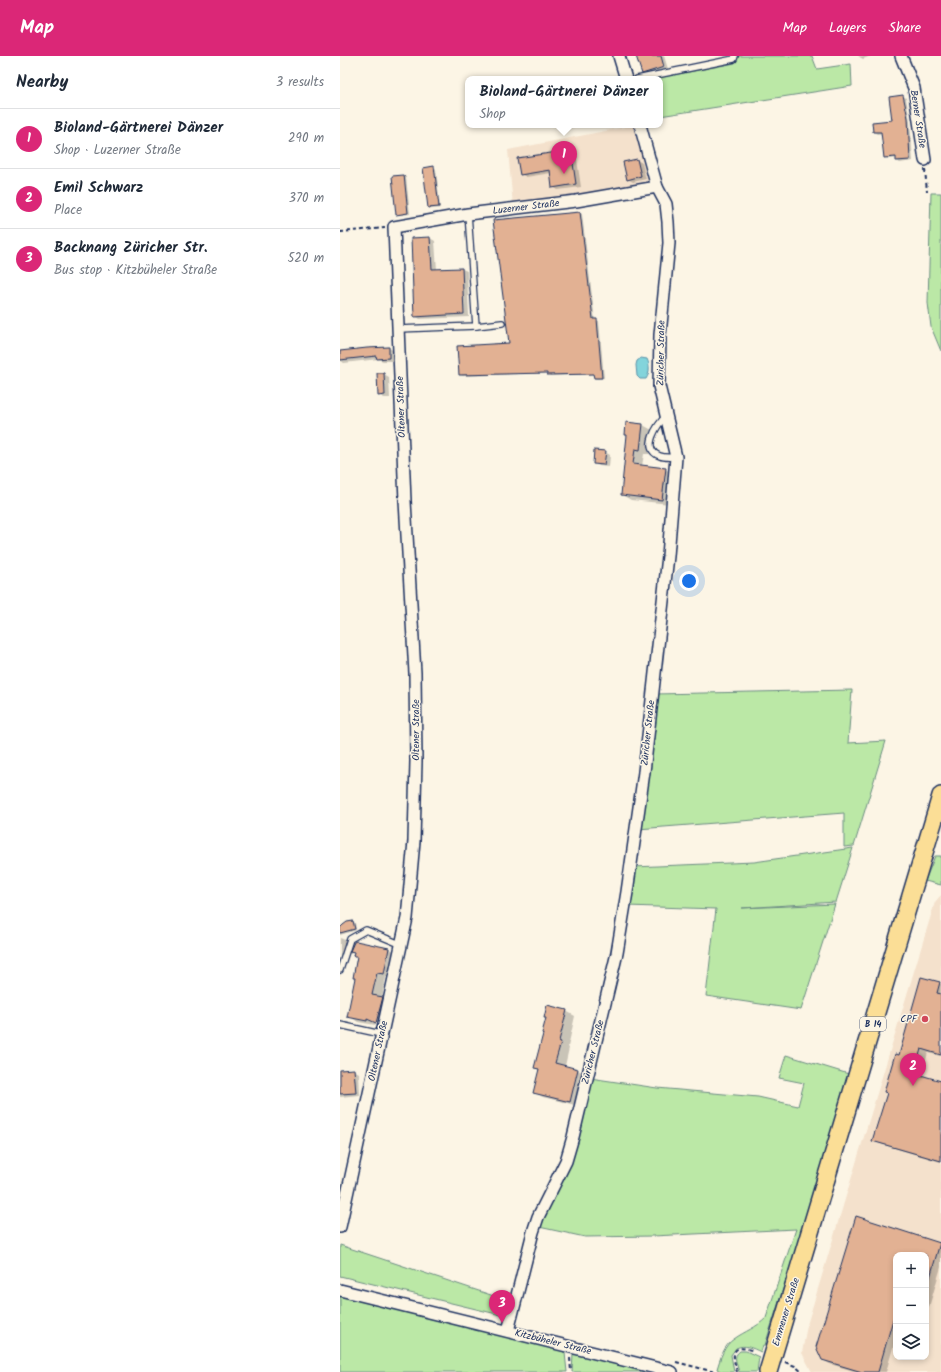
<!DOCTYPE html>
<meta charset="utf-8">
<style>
body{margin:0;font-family:Kalam,sans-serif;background:#f2f2f3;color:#1f2937}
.controls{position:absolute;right:12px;bottom:12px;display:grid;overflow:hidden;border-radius:8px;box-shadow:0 2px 6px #0003}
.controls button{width:36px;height:36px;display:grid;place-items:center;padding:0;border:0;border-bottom:1px solid #e0e1e3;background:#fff;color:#1f2937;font:20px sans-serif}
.you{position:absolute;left:349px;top:525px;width:14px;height:14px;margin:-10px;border:3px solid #fff;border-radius:50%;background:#1a73e8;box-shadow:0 0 0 6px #1a73e833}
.badge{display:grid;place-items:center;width:26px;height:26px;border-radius:50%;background:#db2777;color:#fff;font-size:13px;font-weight:700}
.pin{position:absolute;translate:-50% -33px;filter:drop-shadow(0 1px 2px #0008)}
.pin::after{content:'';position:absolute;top:21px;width:14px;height:12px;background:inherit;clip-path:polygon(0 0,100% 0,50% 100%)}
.popup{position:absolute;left:125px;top:20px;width:198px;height:52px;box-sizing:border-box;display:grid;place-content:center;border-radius:8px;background:#fff;filter:drop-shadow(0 1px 3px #0005);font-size:13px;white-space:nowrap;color:#747a83}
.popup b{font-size:15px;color:#1f2937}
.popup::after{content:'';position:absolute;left:50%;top:100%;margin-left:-8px;border:8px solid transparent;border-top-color:#fff}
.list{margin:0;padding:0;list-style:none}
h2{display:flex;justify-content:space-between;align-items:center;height:52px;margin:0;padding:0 16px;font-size:17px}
h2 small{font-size:13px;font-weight:400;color:#747a83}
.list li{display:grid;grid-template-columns:26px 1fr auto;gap:12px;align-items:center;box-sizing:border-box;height:60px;padding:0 16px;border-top:1px solid #e0e1e3}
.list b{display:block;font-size:15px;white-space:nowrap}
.list p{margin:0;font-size:13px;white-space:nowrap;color:#747a83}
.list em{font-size:13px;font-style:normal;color:#747a83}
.icon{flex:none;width:22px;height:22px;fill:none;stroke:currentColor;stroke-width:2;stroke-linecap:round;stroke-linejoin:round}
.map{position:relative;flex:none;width:601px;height:1316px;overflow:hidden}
header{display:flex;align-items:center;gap:24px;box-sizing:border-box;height:56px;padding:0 20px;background:#db2777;color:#fff}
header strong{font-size:19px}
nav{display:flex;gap:22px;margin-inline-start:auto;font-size:14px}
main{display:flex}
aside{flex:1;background:#fff}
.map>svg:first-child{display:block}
</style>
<header>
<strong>Map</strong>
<nav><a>Map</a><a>Layers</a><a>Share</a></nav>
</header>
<main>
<aside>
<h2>Nearby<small>3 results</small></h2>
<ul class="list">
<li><span class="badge">1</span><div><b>Bioland-Gärtnerei Dänzer</b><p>Shop · Luzerner Straße</p></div><em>290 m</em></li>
<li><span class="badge">2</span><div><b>Emil Schwarz</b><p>Place</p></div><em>370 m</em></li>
<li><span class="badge">3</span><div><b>Backnang Züricher Str.</b><p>Bus stop · Kitzbüheler Straße</p></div><em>520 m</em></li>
</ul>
</aside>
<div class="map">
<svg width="601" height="1316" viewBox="0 0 601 1316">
<rect width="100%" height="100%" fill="#fcf5e5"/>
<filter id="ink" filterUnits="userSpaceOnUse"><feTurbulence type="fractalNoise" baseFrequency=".025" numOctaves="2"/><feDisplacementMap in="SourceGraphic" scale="8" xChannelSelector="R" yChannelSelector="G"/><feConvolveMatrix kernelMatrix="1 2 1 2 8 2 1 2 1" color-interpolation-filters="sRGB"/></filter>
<g filter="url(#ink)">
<g fill="#f4e1cc" fill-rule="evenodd">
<polygon points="296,69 309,127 290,134 173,150 168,94"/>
<path d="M601 839V1316H472L462 1297 467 1269 595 846ZM556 1199H586V1301H556Z"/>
</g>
<g fill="#bbe8a6" stroke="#6b8c82">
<polygon points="398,0 472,0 477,13 511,8 512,30 320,60 320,23 312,23 395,7"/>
<polygon points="591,137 601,137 601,295 591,271 588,247"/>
<polygon points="512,634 508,687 546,685 514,790 504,791 504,757 298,773 315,638"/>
<polygon points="513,792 496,846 402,852 495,848 461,954 366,940 376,853 287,850 293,811 414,806"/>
<polygon points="595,800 601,800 601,829 585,825"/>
<path d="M446 999 512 1019 425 1289H423L421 1296C412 1292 405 1288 396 1292L391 1299 394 1316H382L377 1313C380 1303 384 1289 394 1283 405 1275 416 1272 426 1262L456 1173 313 1180 245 1181 199 1171 250 1022 317 1032 418 1041 458 1050 464 1027 439 1022Z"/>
<polygon points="0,1189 172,1246 169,1261 0,1220"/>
<polygon points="0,1240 222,1295 225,1297 227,1316 0,1316"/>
<path d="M400 1295H406L419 1301 417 1316H399C397 1308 392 1300 400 1295Z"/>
<polygon points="233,1298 236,1298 314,1316 232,1316"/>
</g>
<path fill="#83d4db" stroke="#5992a9" d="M301 302 307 303C310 309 310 317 306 323H300L297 320 296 309 297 305Z"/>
<g fill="#0003">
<polygon points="298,0 324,0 328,13 307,20 302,17"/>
<polygon points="518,0 531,0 523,3"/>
<polygon points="563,40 566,42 570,65 573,105 560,107 557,105 557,102 548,103 545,101 543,77 537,78 534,76 553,65"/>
<polygon points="231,95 236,97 241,131 218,134 213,131 211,117 186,121 181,118"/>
<polygon points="297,104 302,107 306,123 293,126 288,123"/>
<polygon points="94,111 96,113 100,152 91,153 89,152"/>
<polygon points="64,120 66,121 70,158 60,159 57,158"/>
<polygon points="240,157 242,158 255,264 259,265 264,322 257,323 254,322 254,318 210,320 208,317 123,320 120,319 170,288 154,165"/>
<polygon points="90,182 95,185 97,214 122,213 127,215 129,261 80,263 75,260"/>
<polygon points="49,292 54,295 54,305 43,305 38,303 4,307 0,304 0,296"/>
<polygon points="44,318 49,321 50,342 44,342 39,339"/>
<polygon points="303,369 312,374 309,398 304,398 302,410 325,413 334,418 330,448 291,444 282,439 288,380 286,378"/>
<polygon points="265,396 270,399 269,411 259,410 254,407"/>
<polygon points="13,866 15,867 16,874 0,879 0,874"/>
<polygon points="0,882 5,884 14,888 16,886 49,892 58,898 53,923 46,921 42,942 51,948 46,971 36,967 36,969 18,966 9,960 16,922 18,901 14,899 15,897 12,895 11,898 5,896 0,921"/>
<polygon points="599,927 601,928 601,1000 588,997 581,1020 601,1026 601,1106 541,1088 534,1084 559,1000"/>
<polygon points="226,955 235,960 228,991 229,992 225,1010 238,1014 247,1019 239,1050 203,1041 194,1036 200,1014 195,1012"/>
<polygon points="14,1014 19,1017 20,1039 0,1041 0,1015"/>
<polygon points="516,1162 601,1188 601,1211 589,1251 586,1250 586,1199 556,1199 556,1281 546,1316 518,1316 490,1308 483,1304"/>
</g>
<g fill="#e2b193" stroke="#1b2f5e">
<polygon points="296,0 321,0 324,11 302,18"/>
<polygon points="563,39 568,62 570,104 556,105 556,101 544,102 541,76 533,76 532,66 552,64 549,41"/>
<polygon points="231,94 236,128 212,132 210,114 180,119 177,102"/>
<polygon points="297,103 301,120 287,124 283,106"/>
<polygon points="94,110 99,151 88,152 83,112"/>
<polygon points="64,119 68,157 56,159 52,120"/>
<polygon points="240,156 253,263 257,263 262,322 254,322 253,318 207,319 207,317 119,319 117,290 169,287 153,164"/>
<polygon points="90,181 92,213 122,212 124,258 74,261 71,182"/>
<polygon points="49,291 49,302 37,303 36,300 0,304 0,295 27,292"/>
<polygon points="37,317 44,317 45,339 38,340"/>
<polygon points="286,366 303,368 300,394 295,393 293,408 326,412 322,444 281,439 287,379 285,379"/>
<polygon points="254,394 266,395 264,409 253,408"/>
<polygon points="13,865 15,873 0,877 0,872 3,869 7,866"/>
<polygon points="16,885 49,892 44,918 37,917 32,939 43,941 36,967 27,963 27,965 7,961 15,922 13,922 17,900 13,900 14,896 10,895 14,886"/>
<polygon points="581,921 600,926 597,937 601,938 601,999 581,993 574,1017 601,1025 601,1105 532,1085 547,1037 544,1036 555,998 559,999"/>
<polygon points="207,949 227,954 219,985 221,986 215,1007 238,1013 230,1046 193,1037 199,1013 194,1012 203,978 202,977 206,962 204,962"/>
<polygon points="14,1013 16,1037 0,1038 0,1014"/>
<polygon points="516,1160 600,1187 588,1228 586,1227 586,1199 556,1199 556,1253 538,1316 522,1316 482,1304 476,1291"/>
</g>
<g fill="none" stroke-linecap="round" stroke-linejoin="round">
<g stroke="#1b2f5e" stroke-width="8">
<g id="lane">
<polyline points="297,23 394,3 395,0"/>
<polyline points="136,270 162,267"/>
<polyline points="58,273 136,270 128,158"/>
<path d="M326 360C318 368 300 393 320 400 325 402 331 401 336 401"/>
<polyline points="0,914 10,883 26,874 60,888"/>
<polyline points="0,969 41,978"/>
</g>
</g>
<g stroke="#1b2f5e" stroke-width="14">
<g id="street">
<polyline points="279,0 286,23"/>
<polyline points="561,0 574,32 585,104"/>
<polyline points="0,1171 67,862 74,785 76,705 75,617 65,445 54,171 128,158 236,145 317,131"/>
<polyline points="0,1234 332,1316"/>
<polyline points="168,1275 193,1176 198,1161 226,1105 233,1081 277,897 287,836 304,716 328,500 336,401 319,330 320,279 329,187 328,166 326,148 317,131 300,69"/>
</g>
</g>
<g stroke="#1b2f5e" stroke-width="20">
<polyline id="primary" points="428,1316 601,740"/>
</g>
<g stroke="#1b2f5e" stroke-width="2" stroke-dasharray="4 3" stroke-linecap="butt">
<polyline points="585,113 587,136"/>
<polyline points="0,176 45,172"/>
<polyline points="230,1302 231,1316"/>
<polyline points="336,1306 375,1316"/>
<polyline points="445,1306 455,1310 462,1316"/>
<path d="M397 1316C392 1298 390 1287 414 1295"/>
</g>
<use href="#lane" stroke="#fcf5e5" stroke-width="5.5"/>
<use href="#street" stroke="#fcf5e5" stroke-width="11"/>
<use href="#primary" stroke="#fbde96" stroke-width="17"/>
</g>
</g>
<circle fill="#d1495b" stroke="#fcf5e5" stroke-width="1.5" cx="585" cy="963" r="4"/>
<g text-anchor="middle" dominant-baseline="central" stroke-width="3" stroke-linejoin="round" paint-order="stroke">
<rect fill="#fcf5e5" stroke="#5e6a86" stroke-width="1" x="520" y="961" width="26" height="14" rx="3"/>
<g font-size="9" font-weight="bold" fill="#1b2f5e">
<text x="533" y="968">B 14</text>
</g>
<g font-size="10" fill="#1b2f5e" stroke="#fcf5e5">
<text transform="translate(578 63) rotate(81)">Berner Straße</text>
<text transform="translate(186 151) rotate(-7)">Luzerner Straße</text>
<text transform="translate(321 297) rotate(-89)">Züricher Straße</text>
<text transform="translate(61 351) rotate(-92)">Oltener Straße</text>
<text transform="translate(76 674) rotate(-90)">Oltener Straße</text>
<text transform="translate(308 677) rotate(-84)">Züricher Straße</text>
<text transform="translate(38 995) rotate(-78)">Oltener Straße</text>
<text transform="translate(253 996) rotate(-76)">Züricher Straße</text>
<text transform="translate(446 1256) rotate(-73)">Emmener Straße</text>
<text transform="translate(213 1286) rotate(14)">Kitzbüheler Straße</text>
</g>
<g font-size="10" fill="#1b2f5e" stroke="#fcf5e5" text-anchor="end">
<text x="577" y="963">CPF</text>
</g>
</g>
</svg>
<div class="controls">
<button>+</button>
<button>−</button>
<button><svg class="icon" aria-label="layers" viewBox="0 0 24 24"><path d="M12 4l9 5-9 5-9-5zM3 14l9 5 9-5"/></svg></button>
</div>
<div class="you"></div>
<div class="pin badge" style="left:224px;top:118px">1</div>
<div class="popup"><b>Bioland-Gärtnerei Dänzer</b>Shop</div>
<div class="pin badge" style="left:573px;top:1030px">2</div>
<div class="pin badge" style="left:162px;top:1267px">3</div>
</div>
</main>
